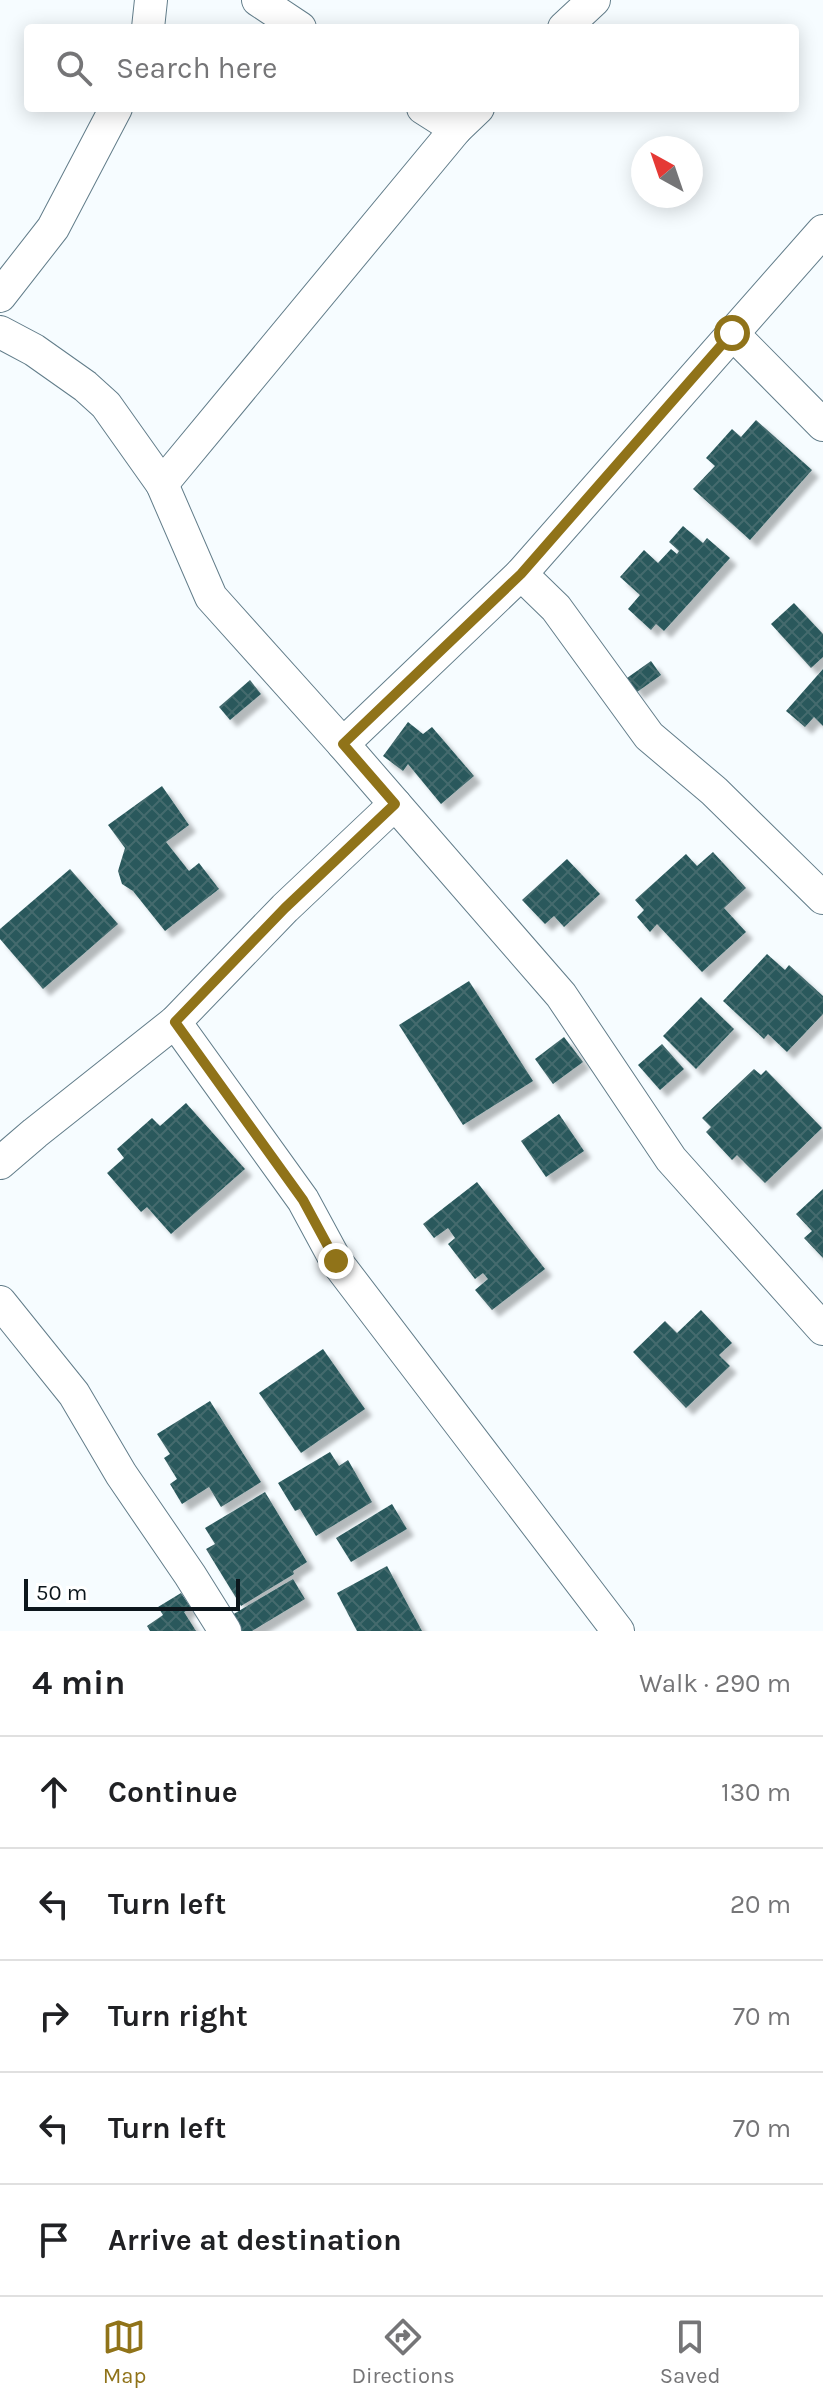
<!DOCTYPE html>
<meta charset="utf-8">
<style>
body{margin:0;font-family:Karla,sans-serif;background:#f6f6f6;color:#202124}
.compass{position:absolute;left:631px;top:136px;width:72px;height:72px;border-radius:50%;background:#fff;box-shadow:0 4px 20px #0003;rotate:320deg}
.scale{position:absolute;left:24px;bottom:20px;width:216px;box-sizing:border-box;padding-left:8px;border:4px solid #0c161c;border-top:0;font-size:22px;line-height:28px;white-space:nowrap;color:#0c161c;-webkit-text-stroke:6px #fff;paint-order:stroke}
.stop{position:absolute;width:24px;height:24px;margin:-18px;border:6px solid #907319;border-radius:50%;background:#fff}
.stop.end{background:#907319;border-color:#fff;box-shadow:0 2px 8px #0008}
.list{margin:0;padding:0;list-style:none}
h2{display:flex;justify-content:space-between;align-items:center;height:104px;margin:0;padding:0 32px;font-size:34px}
h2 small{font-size:26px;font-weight:400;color:#757577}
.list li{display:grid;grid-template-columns:52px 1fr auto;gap:24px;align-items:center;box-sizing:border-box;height:112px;padding:0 32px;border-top:2px solid #e0e0e0}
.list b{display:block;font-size:30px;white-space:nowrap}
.list em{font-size:26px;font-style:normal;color:#757577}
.icon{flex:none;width:44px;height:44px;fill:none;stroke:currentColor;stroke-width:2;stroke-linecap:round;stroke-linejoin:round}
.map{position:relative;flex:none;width:823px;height:1631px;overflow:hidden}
.search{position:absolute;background:#fff;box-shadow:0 4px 20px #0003;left:24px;right:24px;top:24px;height:88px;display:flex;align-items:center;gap:20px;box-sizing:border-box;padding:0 28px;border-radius:8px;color:#757577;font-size:30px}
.sheet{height:664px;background:#fff}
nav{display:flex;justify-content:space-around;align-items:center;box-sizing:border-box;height:112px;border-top:2px solid #e0e0e0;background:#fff;font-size:22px;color:#757577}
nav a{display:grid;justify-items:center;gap:4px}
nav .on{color:#907319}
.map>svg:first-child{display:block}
</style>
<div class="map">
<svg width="823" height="1631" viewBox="0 0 823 1631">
<defs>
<pattern id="building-cross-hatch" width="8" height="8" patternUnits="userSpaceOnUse" patternTransform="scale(2)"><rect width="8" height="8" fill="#29585b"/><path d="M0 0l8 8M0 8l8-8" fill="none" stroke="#456b6e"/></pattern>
<filter id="shadow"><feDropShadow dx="7" dy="7" stdDeviation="2" flood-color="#0004"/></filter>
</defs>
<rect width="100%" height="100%" fill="#f6fcff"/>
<g fill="url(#building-cross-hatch)" filter="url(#shadow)">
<polygon points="756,420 812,470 750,540 693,489 715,466 706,458 732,429 741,437"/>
<polygon points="683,526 703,543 707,538 730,558 664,631 656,624 651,630 628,609 640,595 620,577 644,550 658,563 671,549 677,554 679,551 669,542"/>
<polygon points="794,603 823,634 823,657 811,668 771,624"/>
<polygon points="651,661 661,675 637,692 627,678"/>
<polygon points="823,669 823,726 814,717 805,727 786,711"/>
<polygon points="250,680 261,694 230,720 219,707"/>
<polygon points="408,722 423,734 432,727 474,776 441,804 408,764 403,771 383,756"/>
<polygon points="162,786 189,825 166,842 189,871 199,863 219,889 165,931 133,891 122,884 118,871 125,848 108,825"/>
<polygon points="713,852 746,888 724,908 746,932 702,972 657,924 650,932 637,917 644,910 635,900 686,854 697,866"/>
<polygon points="567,859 600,894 564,927 554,916 545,924 522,900"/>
<polygon points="70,869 118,924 43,989 0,939 0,929"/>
<polygon points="767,954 785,970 789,965 823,996 823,1014 787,1052 768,1034 764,1039 723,1001"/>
<polygon points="469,981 533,1081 463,1125 399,1025"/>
<polygon points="701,997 734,1029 696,1069 663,1036"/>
<polygon points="564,1037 583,1062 553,1084 535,1059"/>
<polygon points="662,1044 684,1069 660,1090 638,1065"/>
<polygon points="754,1069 761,1075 766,1070 822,1128 765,1183 737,1155 732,1160 706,1132 711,1127 702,1118"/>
<polygon points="186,1103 245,1169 171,1234 147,1207 141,1212 107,1173 124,1158 117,1149 152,1118 160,1126"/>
<polygon points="559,1114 584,1151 546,1177 521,1141"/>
<polygon points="477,1182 545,1269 492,1310 475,1290 488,1279 483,1273 475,1279 448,1244 455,1238 448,1228 434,1238 423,1224"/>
<polygon points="823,1189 823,1258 804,1238 812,1231 796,1214"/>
<polygon points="701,1310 732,1343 719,1355 730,1366 686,1408 633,1352 665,1321 677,1333"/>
<polygon points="323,1349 365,1409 301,1453 259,1393"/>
<polygon points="210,1401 261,1482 221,1507 209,1487 182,1504 170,1484 177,1479 164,1458 170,1454 157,1434"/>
<polygon points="330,1452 339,1466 348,1460 372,1502 316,1536 300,1509 295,1511 278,1483"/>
<polygon points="265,1492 307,1562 293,1571 294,1574 241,1606 206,1549 215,1544 205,1528"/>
<polygon points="392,1504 407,1529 351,1562 336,1538"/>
<polygon points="387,1566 422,1631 357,1631 337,1593"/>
<polygon points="293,1579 305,1599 252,1631 242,1631 232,1615"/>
<polygon points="181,1593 191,1608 184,1612 196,1631 150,1631 147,1626 163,1615 158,1607"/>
</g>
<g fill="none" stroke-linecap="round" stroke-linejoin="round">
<g stroke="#627d8a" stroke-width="34">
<g id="street">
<polyline points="258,0 300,28"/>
<polyline points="148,28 151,0"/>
<polyline points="564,28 594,0"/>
<polyline points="423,108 456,129"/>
<polyline points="0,296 53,228 116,108"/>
<polyline points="0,332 34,350 85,386 106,405 162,484 211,597 343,744"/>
<polyline points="732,333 823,425"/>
<polyline points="162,484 456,129 478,108"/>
<polyline points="521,574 556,608 649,736 714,791 823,898"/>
<polyline points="395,804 561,995 671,1159 823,1329"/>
<polyline points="175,1022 303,1200 336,1261 618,1631"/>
<polyline points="0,1163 35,1133 175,1022 285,908 395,804 343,744 521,574 823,231"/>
<polyline points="0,1302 74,1394 121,1474 190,1575 225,1631"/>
</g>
</g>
<use href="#street" stroke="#fff" stroke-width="32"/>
</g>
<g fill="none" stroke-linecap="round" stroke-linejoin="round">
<polyline stroke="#907319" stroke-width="10" points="336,1261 303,1200 175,1022 285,908 395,804 343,744 521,574 732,333"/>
</g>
</svg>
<svg class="compass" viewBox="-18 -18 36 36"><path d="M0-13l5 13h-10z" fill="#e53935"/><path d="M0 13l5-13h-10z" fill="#757577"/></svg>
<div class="scale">50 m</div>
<div class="stop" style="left:732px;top:333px"></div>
<div class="stop end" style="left:336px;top:1261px"></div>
<div class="search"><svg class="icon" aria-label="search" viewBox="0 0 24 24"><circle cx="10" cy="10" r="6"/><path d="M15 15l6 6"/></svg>Search here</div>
</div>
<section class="sheet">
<h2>4 min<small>Walk · 290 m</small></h2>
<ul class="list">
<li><svg class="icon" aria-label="ahead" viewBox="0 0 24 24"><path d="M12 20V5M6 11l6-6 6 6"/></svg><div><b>Continue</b></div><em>130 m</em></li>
<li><svg class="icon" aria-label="left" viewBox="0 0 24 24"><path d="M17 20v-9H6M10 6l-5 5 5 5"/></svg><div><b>Turn left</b></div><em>20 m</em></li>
<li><svg class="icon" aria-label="right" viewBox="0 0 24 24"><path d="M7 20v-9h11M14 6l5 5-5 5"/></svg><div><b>Turn right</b></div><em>70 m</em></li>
<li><svg class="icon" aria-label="left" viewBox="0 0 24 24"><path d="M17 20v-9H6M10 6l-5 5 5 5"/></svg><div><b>Turn left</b></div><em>70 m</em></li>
<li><svg class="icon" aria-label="arrive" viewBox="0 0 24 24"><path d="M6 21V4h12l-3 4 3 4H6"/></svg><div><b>Arrive at destination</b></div></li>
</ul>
</section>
<nav>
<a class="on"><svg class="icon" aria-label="map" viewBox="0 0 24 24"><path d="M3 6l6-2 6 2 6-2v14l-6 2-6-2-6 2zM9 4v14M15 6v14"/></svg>Map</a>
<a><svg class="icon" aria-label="directions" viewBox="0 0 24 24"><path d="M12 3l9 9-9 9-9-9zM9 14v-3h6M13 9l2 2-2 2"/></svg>Directions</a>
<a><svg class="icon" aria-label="saved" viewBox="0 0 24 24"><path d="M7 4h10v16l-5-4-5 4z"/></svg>Saved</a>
</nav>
